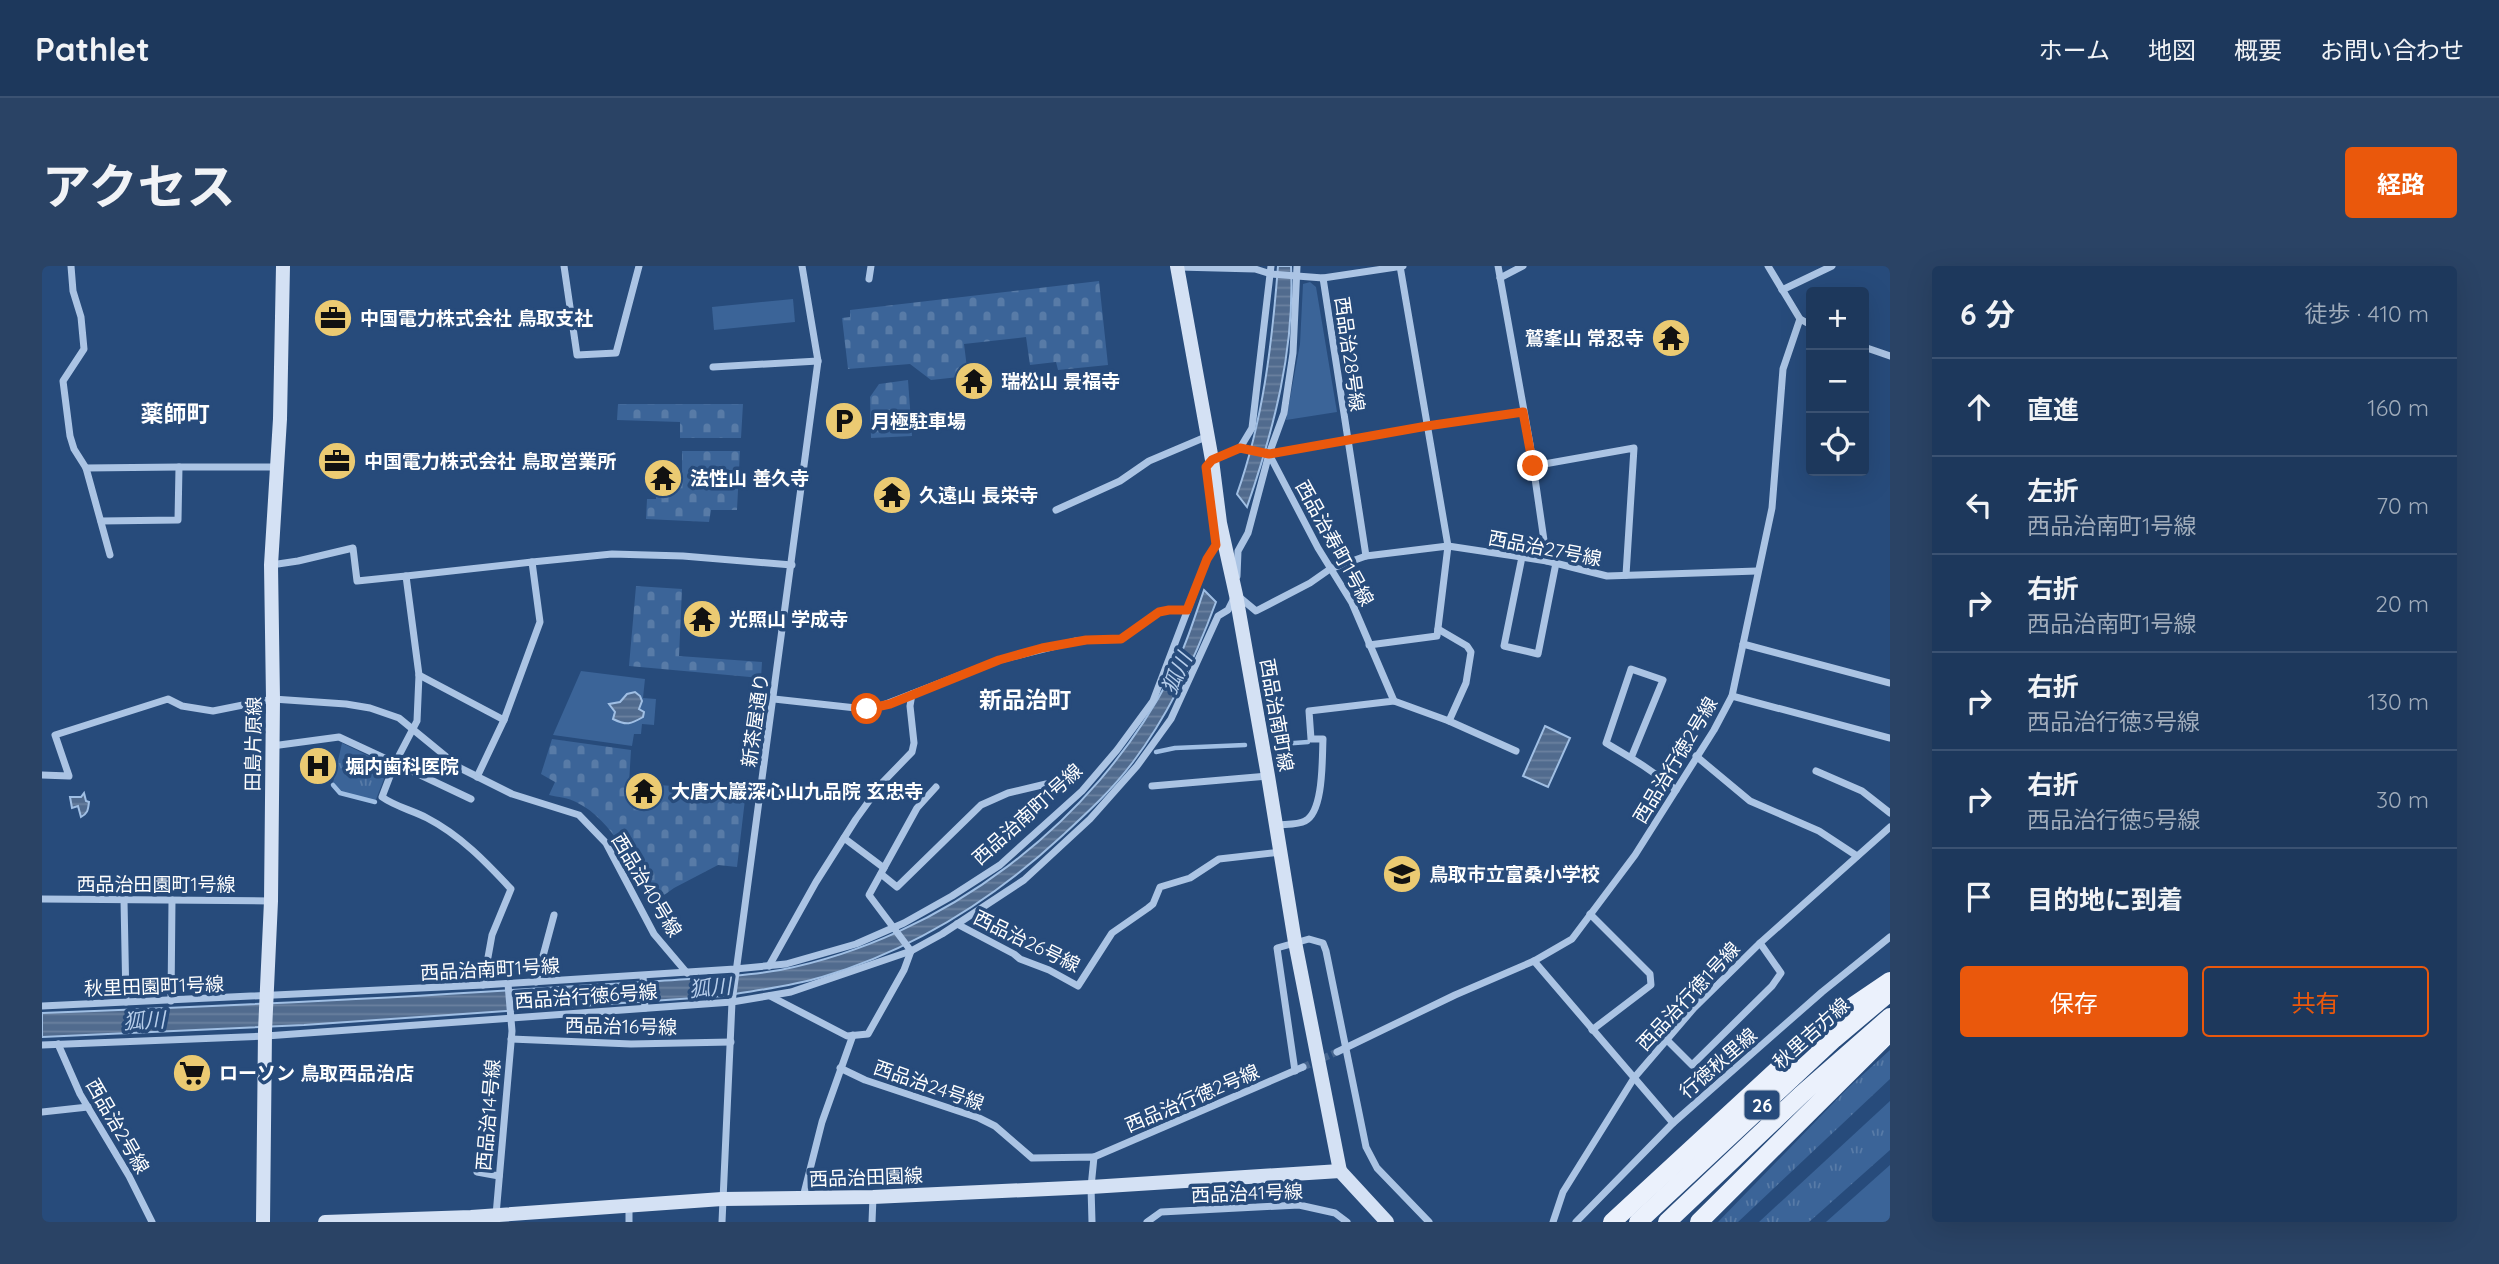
<!DOCTYPE html>
<html lang="ja">
<meta charset="utf-8">
<style>
body{margin:0;font-family:Quicksand,"Noto Sans JP",sans-serif;background:#2a4365;color:#f1f3f6}
.controls{position:absolute;right:21px;top:21px;display:grid;overflow:hidden;border-radius:7px;box-shadow:0 7px 28px #0002}
.controls button{width:63px;height:63px;display:grid;place-items:center;padding:0;border:0;border-bottom:2px solid #3b5272;background:#1d385c;color:#f1f3f6;font:35px sans-serif}
.stop{position:absolute;width:21px;height:21px;margin:-16px;border:5px solid #ea580c;border-radius:50%;background:#fff}
.stop.end{background:#ea580c;border-color:#fff;box-shadow:0 2px 7px #0008}
.list{margin:0;padding:0;list-style:none}
h2{display:flex;justify-content:space-between;align-items:center;height:91px;margin:0;padding:0 28px;font-size:30px}
h2 small{font-size:23px;font-weight:400;color:#a0acbb}
.list li{display:grid;grid-template-columns:46px 1fr auto;gap:21px;align-items:center;box-sizing:border-box;height:98px;padding:0 28px;border-top:2px solid #3b5272}
.list b{display:block;font-size:26px;white-space:nowrap}
.list p{margin:0;font-size:23px;white-space:nowrap;color:#a0acbb}
.list em{font-size:23px;font-style:normal;color:#a0acbb}
.actions{display:flex;gap:14px;padding:21px 28px}
.actions a{flex:1;padding:16px 0;border:2px solid #ea580c;border-radius:7px;text-align:center;font-size:24px;color:#ea580c}
.actions .main{background:#ea580c;color:#fff}
.icon{flex:none;width:38px;height:38px;fill:none;stroke:currentColor;stroke-width:2;stroke-linecap:round;stroke-linejoin:round}
.map{position:relative;flex:none;width:1848px;height:956px;overflow:hidden;border-radius:7px}
header{display:flex;align-items:center;gap:42px;box-sizing:border-box;height:98px;padding:0 35px;background:#1d385c;border-bottom:2px solid #3b5272}
header strong{font-size:33px}
nav{display:flex;gap:38px;margin-inline-start:auto;font-size:24px}
.intro{display:flex;align-items:center;justify-content:space-between;box-sizing:border-box;height:168px;padding:0 42px}
h1{margin:0;font-size:49px}
.button{padding:18px 32px;border-radius:7px;background:#ea580c;color:#fff;font-size:24px;font-weight:700}
main{display:flex;gap:42px;padding:0 42px}
aside{flex:1;background:#1d385c;border-radius:7px;box-shadow:0 7px 28px #0002}
.map>svg:first-child{display:block}
</style>
<header>
<strong>Pathlet</strong>
<nav><a>ホーム</a><a>地図</a><a>概要</a><a>お問い合わせ</a></nav>
</header>
<div class="intro"><h1>アクセス</h1><a class="button">経路</a></div>
<main>
<div class="map">
<svg width="1848" height="956" viewBox="0 0 1848 956">
<defs>
<pattern id="grass-tufts" width="24" height="20" patternUnits="userSpaceOnUse" patternTransform="scale(1.75)"><rect width="24" height="20" fill="#3b6498"/><path d="M3 7l-1-3M5 7V3M7 7l1-3M15 17l-1-3M17 17v-4M19 17l1-3" fill="none" stroke="#587ba7"/></pattern>
<pattern id="cemetery-stones" width="16" height="16" patternUnits="userSpaceOnUse" patternTransform="scale(1.75)"><rect width="16" height="16" fill="#3b6498"/><path d="M2 7V4a2 2 0 0 1 4 0v3zM10 15v-3a2 2 0 0 1 4 0v3z" fill="#587ba7"/></pattern>
<pattern id="water-rules" width="6" height="5" patternUnits="userSpaceOnUse" patternTransform="scale(1.75)"><rect width="6" height="5" fill="#516b8e"/><path d="M0 2.5h6" fill="none" stroke="#6b819f"/></pattern>
</defs>
<rect width="100%" height="100%" fill="#274b7b"/>
<g fill="url(#grass-tufts)">
<polygon points="300,477 347,500 333,536 299,526 291,517"/>
<polygon points="1848,784 1848,813 1696,956 1676,956 1805,823"/>
<polygon points="1848,835 1848,884 1767,956 1717,956"/>
</g>
<g fill="url(#cemetery-stones)">
<polygon points="1057,15 1066,99 1016,104 1014,96 988,99 984,71 922,78 926,110 889,114 868,98 806,103 800,52 808,51 808,44"/>
<polygon points="866,114 870,170 829,172 828,131 837,118"/>
<polygon points="576,138 701,138 699,172 638,172 638,156 575,154"/>
<polygon points="640,185 698,185 695,244 669,244 667,256 604,253 605,233 614,233 614,226 629,227 629,215 640,214"/>
<polygon points="594,320 640,323 637,390 720,396 719,412 587,400"/>
<path d="M510 473 589 484 587 517 704 525 695 601 676 599 632 622 611 637C590 602 573 555 534 536 527 532 516 531 507 529L513 516 499 508Z"/>
</g>
<g fill="#3b6498">
<polygon points="1268,16 1274,21 1295,146 1244,154 1258,78 1261,18"/>
<polygon points="751,33 753,56 672,64 670,41"/>
<polygon points="539,405 603,413 601,432 614,433 612,459 600,458 599,468 592,468 590,480 511,469"/>
<polygon points="1848,899 1848,956 1784,956"/>
</g>
<g fill="url(#water-rules)" stroke="#a0bfe4" stroke-width="2">
<path d="M1236 0H1249C1253 83 1232 163 1205 241L1195 228C1221 155 1230 78 1236 0Z"/>
<path d="M1162 324 1174 336C1153 393 1128 447 1091 496 1070 524 1046 546 1021 569 952 633 871 684 780 711 746 721 715 724 681 730L262 759 0 771V747C157 741 313 734 470 724 519 721 568 718 617 715 657 712 698 711 738 704 901 672 1051 558 1128 411 1143 383 1152 353 1162 324Z"/>
<path d="M593 426 598 430 600 435 597 443 602 446 601 451C589 458 585 460 571 453L573 446 567 438 578 436 585 428Z"/>
<polygon points="1503,460 1528,472 1506,521 1481,510"/>
<path d="M42 527 44 535 47 536C46 544 46 547 39 551L36 540 30 542 28 531H39Z"/>
</g>
<g fill="none" stroke-linecap="round" stroke-linejoin="round">
<g stroke="#a0bfe4" stroke-width="4.5">
<polyline points="1239,478 1266,476"/>
<polyline points="1114,486 1133,482 1203,479"/>
<polyline points="291,519 298,527 333,536"/>
</g>
<polyline stroke="#47668f" stroke-width="7" stroke-dasharray="7 3.5" stroke-linecap="butt" points="1261,801 1295,786"/>
<g stroke="#abc4e4" stroke-width="7">
<polyline points="29,0 31,25 39,51 42,83 21,115 28,170 32,183 44,202 68,289"/>
<polyline points="522,0 535,89 574,87 597,0"/>
<polyline points="1456,0 1488,178 1505,295"/>
<polyline points="1726,0 1758,53 1769,59"/>
<polyline points="1136,1 1213,3 1229,8 1281,12"/>
<polyline points="1458,12 1481,0"/>
<polyline points="827,13 829,0"/>
<polyline points="1740,24 1790,0"/>
<polyline points="1822,81 1848,90"/>
<polyline points="671,101 776,95"/>
<path d="M1198 182 1227 188 1276 282 1310 337 1352 435 1267 445 1269 473H1281C1280 491 1282 546 1263 555 1256 559 1243 558 1235 559"/>
<polyline points="1227,188 1385,160 1481,146"/>
<polyline points="1170,194 1198,182 1210,162 1229,0"/>
<polyline points="1491,200 1592,182 1584,309"/>
<polyline points="44,202 137,201"/>
<polyline points="1014,244 1078,215 1107,195 1166,170"/>
<polyline points="59,255 136,254 137,201 235,201"/>
<polyline points="1324,290 1281,12 1361,0"/>
<polyline points="1480,291 1462,380 1496,388 1514,297"/>
<polyline points="490,296 570,288 641,290 750,299"/>
<polyline points="229,299 256,295 311,282 315,315 364,310 377,409 375,455 353,497 297,471 230,480"/>
<polyline points="364,310 490,296 498,356 462,454 377,409"/>
<polyline points="1195,310 1196,285 1206,267 1227,188 1242,147 1251,87 1255,0"/>
<polyline points="1196,330 1214,345 1268,317 1288,303 1324,290 1406,280 1505,295 1565,310 1715,305"/>
<polyline points="1396,363 1425,380 1429,386 1424,417 1407,455 1474,485"/>
<polyline points="1701,378 1848,417"/>
<polyline points="1327,379 1395,370 1406,280 1358,0"/>
<polyline points="1690,430 1848,472"/>
<polyline points="732,433 814,442 836,441 957,394 1034,375 1079,373 1117,346 1127,344 1145,344"/>
<polyline points="1352,435 1407,455"/>
<polyline points="1654,490 1708,535 1777,565 1815,590"/>
<path d="M1589 492 1621 414 1589 403 1564 477C1591 493 1610 504 1634 524"/>
<polyline points="1774,505 1820,525 1848,547"/>
<polyline points="0,509 27,510 13,469 126,433 140,440 171,445 231,433 304,438 328,442 357,452 418,502 470,528 537,549 564,577 612,668 645,707"/>
<polyline points="435,511 462,454"/>
<polyline points="1110,520 1226,510"/>
<path d="M429 533 353 497 340 531C354 541 370 544 385 552 418 569 444 596 469 623L450 669 441 719"/>
<polyline points="802,572 842,602"/>
<polyline points="839,608 855,621 939,539 966,527 1004,518"/>
<polyline points="0,633 229,635"/>
<polyline points="82,634 84,736"/>
<polyline points="1548,648 1608,708 1609,719 1550,764"/>
<polyline points="915,658 972,688 978,693 1007,704 1036,720 1070,667 1106,642 1111,638 1118,621 1148,612 1177,593 1239,586"/>
<polyline points="869,685 827,629 875,542 894,521"/>
<polyline points="1492,695 1631,857"/>
<polyline points="727,700 774,616 814,553 840,517 870,486 872,477 868,440 870,428"/>
<polyline points="601,710 603,742"/>
<polyline points="494,716 512,649"/>
<polyline points="728,730 805,770 826,768 862,704 869,685"/>
<polyline points="129,735 130,634"/>
<polyline points="0,740 441,719 693,703 744,698 814,678 862,657 910,630 958,599 1040,525 1075,484 1111,435 1165,293 1174,279 1171,256"/>
<polyline points="469,773 589,778 689,776"/>
<polyline points="1626,775 1650,799 1730,720 1739,707 1718,677"/>
<polyline points="16,778 38,828 87,910 110,956"/>
<polyline points="0,779 224,770 690,736 749,726 869,685 900,668 982,614 1048,553 1095,500 1129,453 1176,350 1186,344 1192,332"/>
<polyline points="1295,786 1413,729 1492,695 1530,673 1593,589 1672,464 1690,430 1730,242 1741,103 1758,53"/>
<polyline points="798,802 823,814 937,852 953,860 990,892 1052,891 1049,921 1050,956"/>
<polyline points="1253,805 1235,682 1267,673 1281,677 1284,685 1324,881 1335,902 1387,956"/>
<polyline points="0,846 46,841"/>
<polyline points="1052,891 1261,801"/>
<polyline points="435,906 457,910"/>
<polyline points="761,931 780,856 811,769"/>
<polyline points="454,949 470,765 466,718"/>
<polyline points="587,956 587,939"/>
<polyline points="680,956 690,736 776,95 760,0"/>
<polyline points="830,956 831,931"/>
<polyline points="1105,956 1119,946 1257,939 1293,947 1305,956"/>
<polyline points="1511,956 1521,926 1592,812 1652,742 1718,677 1848,561"/>
<polyline points="1534,956 1631,857 1780,726 1848,671"/>
</g>
<g stroke="#d4e1f4" stroke-width="14">
<polyline points="1135,0 1170,194 1178,257 1194,329 1226,510 1253,676 1298,905"/>
<polyline points="221,956 223,765 229,635 231,433 229,299 238,153 241,0"/>
<polyline points="283,956 429,951 680,933 831,931 1049,921 1298,905 1345,956"/>
</g>
<g stroke="#ebf1fc" stroke-width="18">
<polyline points="1570,956 1786,757 1848,715"/>
<polyline points="1596,956 1792,773 1848,726"/>
<polyline points="1625,956 1760,828 1848,751"/>
<polyline points="1657,956 1848,766"/>
</g>
</g>
<g fill="none" stroke-linecap="round" stroke-linejoin="round">
<polyline stroke="#ea580c" stroke-width="9" points="825,443 848,438 957,394 1000,382 1044,374 1079,373 1117,346 1127,344 1145,344 1165,293 1174,279 1164,201 1170,194 1198,182 1227,188 1385,160 1481,146 1491,200"/>
</g>
<defs>
<g id="office-disc" transform="scale(2.0125)"><circle r="9.5" fill="#ebca72" stroke="#274b7b"/><path d="M-6-3h4V-5.5h4V-3h4V5H-6ZM-1-4.5V-3h2v-1.5ZM-6 0V1H6V0Z" fill="#111"/></g>
<g id="temple-disc" transform="scale(2.0125)"><circle r="9.5" fill="#ebca72" stroke="#274b7b"/><path d="M0-6L5-2H3V0L6.5 2.5H4V6H1.5V3h-3V6H-4V2.5H-6.5L-3 0V-2H-5Z" fill="#111"/></g>
<g id="parking-disc" transform="scale(2.0125)"><circle r="9.5" fill="#ebca72" stroke="#274b7b"/><path d="M-3.5-5.5H1a3.5 3.5 0 0 1 0 7H-1V5.5H-3.5ZM-1-3.4V-.6H.8a1.4 1.4 0 0 0 0-2.8Z" fill="#111"/></g>
<g id="hospital-disc" transform="scale(2.0125)"><circle r="9.5" fill="#ebca72" stroke="#274b7b"/><path d="M-5-5h3v3.5h4V-5h3V5h-3V1.5h-4V5h-3Z" fill="#111"/></g>
<g id="school-disc" transform="scale(2.0125)"><circle r="9.5" fill="#ebca72" stroke="#274b7b"/><path d="M0-5L7-2L0 1L-7-2ZM-4 1L0 2.5L4 1V4Q0 6-4 4Z" fill="#111"/></g>
<g id="supermarket-disc" transform="scale(2.0125)"><circle r="9.5" fill="#ebca72" stroke="#274b7b"/><path d="M-6-5.5h2.5l.6 2H6L4.5 2H-2.5L-4.4-4H-6ZM-1.5 3.2a1.3 1.3 0 1 0 .1 0ZM3 3.2a1.3 1.3 0 1 0 .1 0Z" fill="#111"/></g>
</defs>
<g fill-rule="evenodd">
<use href="#office-disc" x="291" y="52"/>
<use href="#temple-disc" x="1629" y="72"/>
<use href="#temple-disc" x="932" y="115"/>
<use href="#parking-disc" x="802" y="155"/>
<use href="#office-disc" x="295" y="195"/>
<use href="#temple-disc" x="621" y="212"/>
<use href="#temple-disc" x="850" y="229"/>
<use href="#temple-disc" x="660" y="353"/>
<use href="#hospital-disc" x="276" y="500"/>
<use href="#temple-disc" x="602" y="525"/>
<use href="#school-disc" x="1360" y="608"/>
<use href="#supermarket-disc" x="150" y="807"/>
</g>
<g text-anchor="middle" dominant-baseline="central" stroke-width="7" stroke-linejoin="round" paint-order="stroke">
<rect fill="#274b7b" stroke="#bec9d7" stroke-width="2" x="1702.5" y="824.5" width="35" height="29" rx="5"/>
<g font-size="18" font-weight="bold" fill="#fff">
<text x="1720" y="839">26</text>
</g>
<g font-size="19" font-weight="bold" fill="#fff" stroke="#274b7b" text-anchor="start">
<text x="318" y="52">中国電力株式会社 鳥取支社</text>
<text x="1602" y="72" text-anchor="end">鷲峯山 常忍寺</text>
<text x="959" y="115">瑞松山 景福寺</text>
<text x="829" y="155">月極駐車場</text>
<text x="322" y="195">中国電力株式会社 鳥取営業所</text>
<text x="648" y="212">法性山 善久寺</text>
<text x="877" y="229">久遠山 長栄寺</text>
<text x="687" y="353">光照山 学成寺</text>
<text x="303" y="500">堀内歯科医院</text>
<text x="629" y="525">大唐大巖深心山九品院 玄忠寺</text>
<text x="1387" y="608">鳥取市立富桑小学校</text>
<text x="177" y="807">ローソン 鳥取西品治店</text>
</g>
<g font-size="19" fill="#fff" stroke="#274b7b">
<text transform="translate(1308 88) rotate(82)">西品治28号線</text>
<text transform="translate(1293 277) rotate(61)">西品治寿町1号線</text>
<text transform="translate(1503 282) rotate(11)">西品治27号線</text>
<text transform="translate(1235 449) rotate(80)">西品治南町線</text>
<text transform="translate(713 454) rotate(-82)">新茶屋通り</text>
<text transform="translate(211 478) rotate(-89)">田島片原線</text>
<text transform="translate(1633 494) rotate(-59)">西品治行徳2号線</text>
<text transform="translate(985 548) rotate(-42)">西品治南町1号線</text>
<text x="114" y="618">西品治田園町1号線</text>
<text transform="translate(605 619) rotate(59)">西品治40号線</text>
<text transform="translate(985 675) rotate(26)">西品治26号線</text>
<text transform="translate(448 703) rotate(-3)">西品治南町1号線</text>
<text transform="translate(112 720) rotate(-2)">秋里田園町1号線</text>
<text transform="translate(544 730) rotate(-4)">西品治行徳6号線</text>
<text transform="translate(1646 730) rotate(-47)">西品治行徳1号線</text>
<text transform="translate(579 760) rotate(1)">西品治16号線</text>
<text transform="translate(1769 767) rotate(-42)">秋里吉方線</text>
<text transform="translate(1676 797) rotate(-41)">行徳秋里線</text>
<text transform="translate(887 819) rotate(19)">西品治24号線</text>
<text transform="translate(1150 832) rotate(-23)">西品治行徳2号線</text>
<text transform="translate(446 849) rotate(-85)">西品治14号線</text>
<text transform="translate(76 860) rotate(60)">西品治2号線</text>
<text transform="translate(824 911) rotate(-2)">西品治田園線</text>
<text transform="translate(1205 927) rotate(-2)">西品治41号線</text>
</g>
<g font-size="21" font-style="italic" fill="#b7ceeb" stroke="#274b7b">
<text transform="translate(1134 407) rotate(-65)">狐川</text>
<text transform="translate(668 721) rotate(-5)">狐川</text>
<text transform="translate(102 754) rotate(-3)">狐川</text>
</g>
<g font-size="23" font-weight="bold" fill="#fff" stroke="#274b7b">
<text x="133" y="147">薬師町</text>
<text x="983" y="433">新品治町</text>
</g>
</g>
</svg>
<div class="controls">
<button>+</button>
<button>−</button>
<button><svg class="icon" aria-label="locate" viewBox="0 0 24 24"><circle cx="12" cy="12" r="6"/><path d="M12 2v4M12 18v4M2 12h4M18 12h4"/></svg></button>
</div>
<div class="stop" style="left:825px;top:443px"></div>
<div class="stop end" style="left:1491px;top:200px"></div>
</div>
<aside>
<h2>6 分<small>徒歩 · 410 m</small></h2>
<ul class="list">
<li><svg class="icon" aria-label="ahead" viewBox="0 0 24 24"><path d="M12 20V5M6 11l6-6 6 6"/></svg><div><b>直進</b></div><em>160 m</em></li>
<li><svg class="icon" aria-label="left" viewBox="0 0 24 24"><path d="M17 20v-9H6M10 6l-5 5 5 5"/></svg><div><b>左折</b><p>西品治南町1号線</p></div><em>70 m</em></li>
<li><svg class="icon" aria-label="right" viewBox="0 0 24 24"><path d="M7 20v-9h11M14 6l5 5-5 5"/></svg><div><b>右折</b><p>西品治南町1号線</p></div><em>20 m</em></li>
<li><svg class="icon" aria-label="right" viewBox="0 0 24 24"><path d="M7 20v-9h11M14 6l5 5-5 5"/></svg><div><b>右折</b><p>西品治行徳3号線</p></div><em>130 m</em></li>
<li><svg class="icon" aria-label="right" viewBox="0 0 24 24"><path d="M7 20v-9h11M14 6l5 5-5 5"/></svg><div><b>右折</b><p>西品治行徳5号線</p></div><em>30 m</em></li>
<li><svg class="icon" aria-label="arrive" viewBox="0 0 24 24"><path d="M6 21V4h12l-3 4 3 4H6"/></svg><div><b>目的地に到着</b></div></li>
</ul>
<div class="actions"><a class="main">保存</a><a>共有</a></div>
</aside>
</main>
